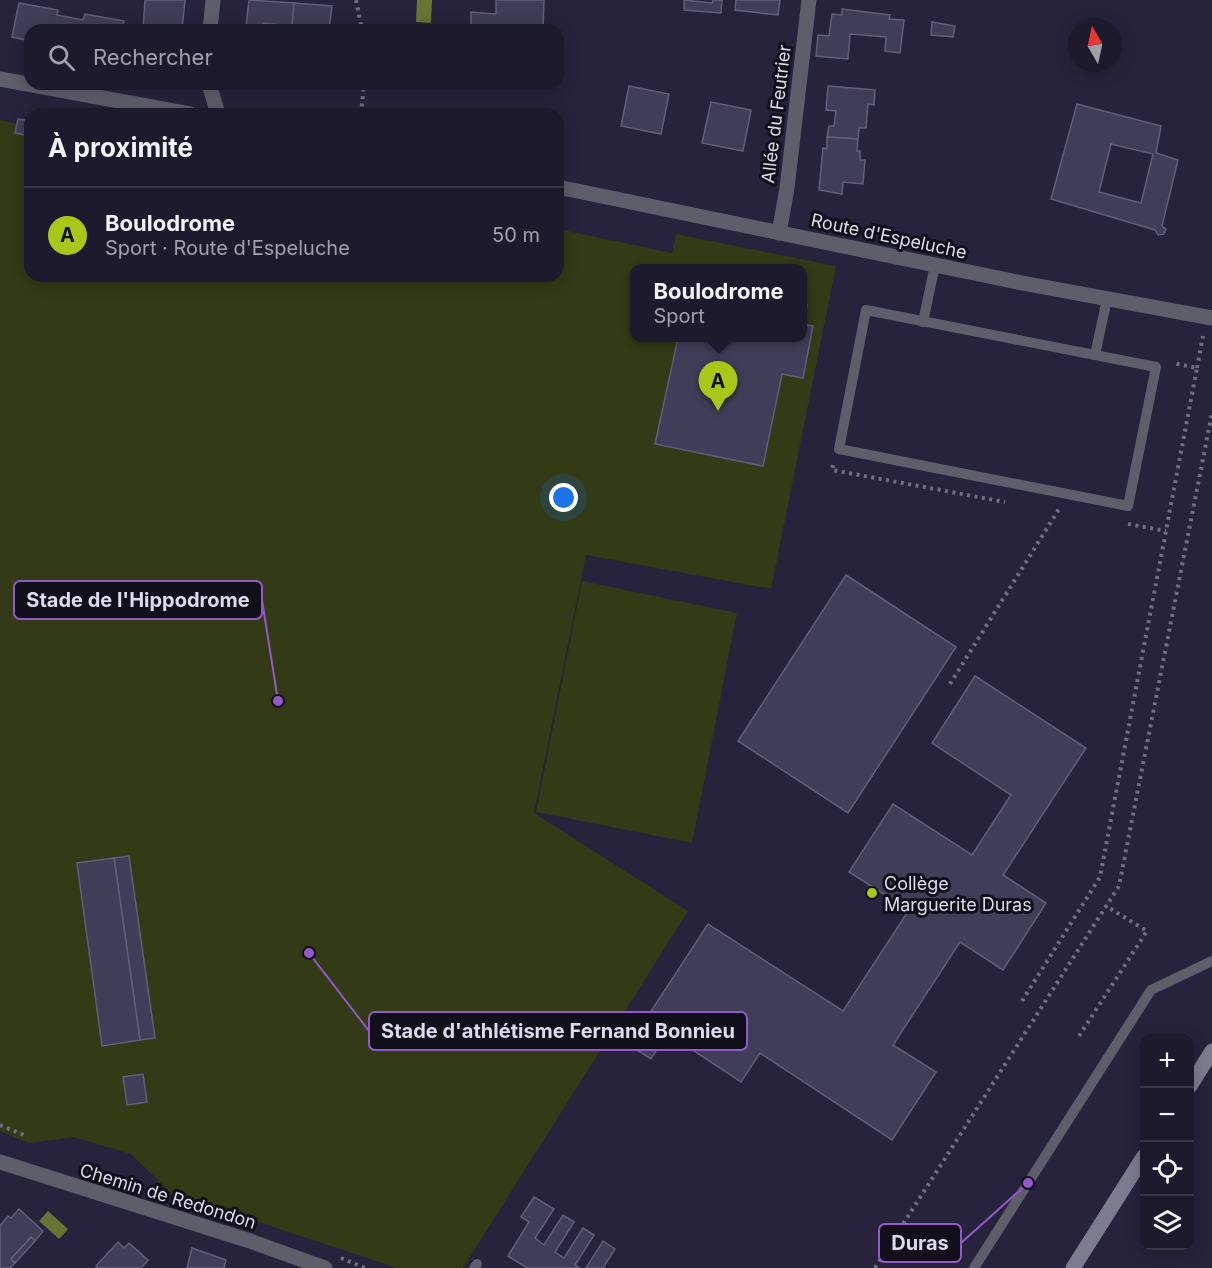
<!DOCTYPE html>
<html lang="fr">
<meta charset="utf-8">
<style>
body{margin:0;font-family:Inter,sans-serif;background:#2a273a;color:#f1f3f6}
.controls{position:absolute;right:18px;bottom:18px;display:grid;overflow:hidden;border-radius:12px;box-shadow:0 3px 15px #0003}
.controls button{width:54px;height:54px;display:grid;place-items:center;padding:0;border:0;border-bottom:2px solid #3b384a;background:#1d1a2e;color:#f1f3f6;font:30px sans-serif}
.compass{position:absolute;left:1068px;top:18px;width:54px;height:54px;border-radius:50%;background:#1d1a2e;box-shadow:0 3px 15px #0003;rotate:351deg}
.you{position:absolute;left:564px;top:498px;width:21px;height:21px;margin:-15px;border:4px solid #fff;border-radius:50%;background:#1a73e8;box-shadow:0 0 0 9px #1a73e833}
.badge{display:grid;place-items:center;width:39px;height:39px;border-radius:50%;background:#a9c719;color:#111;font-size:20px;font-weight:700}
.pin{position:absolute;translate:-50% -50px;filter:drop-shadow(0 2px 3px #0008)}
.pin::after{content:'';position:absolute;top:32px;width:21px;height:18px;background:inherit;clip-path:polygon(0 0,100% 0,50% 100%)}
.popup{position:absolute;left:630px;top:264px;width:177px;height:78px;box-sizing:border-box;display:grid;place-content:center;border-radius:12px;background:#1d1a2e;filter:drop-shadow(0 2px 4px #0005);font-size:20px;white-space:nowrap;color:#a0a1aa}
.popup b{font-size:22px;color:#f1f3f6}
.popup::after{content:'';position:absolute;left:50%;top:100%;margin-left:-12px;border:12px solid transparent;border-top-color:#1d1a2e}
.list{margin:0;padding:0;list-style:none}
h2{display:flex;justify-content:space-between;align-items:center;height:78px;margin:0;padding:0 24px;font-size:26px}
h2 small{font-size:20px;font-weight:400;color:#a0a1aa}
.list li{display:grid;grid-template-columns:39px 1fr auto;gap:18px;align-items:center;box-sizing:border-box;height:96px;padding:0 24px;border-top:2px solid #3b384a}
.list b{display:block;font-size:22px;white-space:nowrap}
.list p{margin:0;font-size:20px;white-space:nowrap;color:#a0a1aa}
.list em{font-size:20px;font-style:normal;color:#a0a1aa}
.icon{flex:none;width:33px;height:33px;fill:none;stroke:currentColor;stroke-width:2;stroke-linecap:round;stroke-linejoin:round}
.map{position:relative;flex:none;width:1212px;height:1268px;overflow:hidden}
.search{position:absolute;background:#1d1a2e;box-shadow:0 3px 15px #0003;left:24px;top:24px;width:540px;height:66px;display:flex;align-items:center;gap:15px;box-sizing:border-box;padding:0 21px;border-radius:18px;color:#a0a1aa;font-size:22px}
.panel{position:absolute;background:#1d1a2e;box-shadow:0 3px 15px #0003;left:24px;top:108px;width:540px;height:174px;border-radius:18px}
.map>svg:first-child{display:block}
</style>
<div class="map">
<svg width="1212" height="1268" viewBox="0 0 1212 1268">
<rect width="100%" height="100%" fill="#27233d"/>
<g fill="#323a16" fill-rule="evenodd">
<path d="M18 119 30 121V276H558V229L672 253 676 234 836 266 771 589 586 555 534 813 688 911 463 1268H397L171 1193 131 1154 74 1137 29 1143 0 1131V120L16 124ZM634 268H802V338H634Z"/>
<polygon points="582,581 737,613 692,843 536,812"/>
</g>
<g fill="#667434">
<polygon points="417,0 432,0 431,23 416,22"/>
<polygon points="48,1211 68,1229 59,1239 39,1221"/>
</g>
<g fill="#403d58" stroke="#615e7c" stroke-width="1.5" fill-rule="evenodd">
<polygon points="145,0 185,0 182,30 143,30"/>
<polygon points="249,0 294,3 292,26 263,23 262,28 246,26"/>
<polygon points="496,0 544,0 543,30 471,30 471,12 496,14"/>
<polygon points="684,0 712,3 713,0 722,0 721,13 684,10"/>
<polygon points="736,0 780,0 778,15 735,10"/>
<polygon points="19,3 58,10 57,15 83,20 85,14 124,21 122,30 30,30 30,41 12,37"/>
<polygon points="294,3 332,6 329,30 301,30 301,27 292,26"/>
<polygon points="842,9 890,15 889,19 904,20 900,53 885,51 886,37 850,34 848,59 816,56 818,35 829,36 832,14 842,15"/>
<polygon points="932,22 955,26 953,37 931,35"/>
<polygon points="629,86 669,94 661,134 621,126"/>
<polygon points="828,86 875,90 874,105 868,104 866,128 859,128 858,139 827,137 829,126 834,126 836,111 826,110"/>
<polygon points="711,102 751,110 743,151 702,143"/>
<path d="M1077 104 1161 126 1156 153 1178 160 1162 226 1166 229 1164 234 1158 235 1155 230 1051 199ZM1111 144 1153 154 1141 203 1099 192Z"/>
<polygon points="18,119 30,121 30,136 15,133"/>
<polygon points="827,137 858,139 857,151 860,151 860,160 865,160 863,184 843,182 842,194 819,190 823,148 827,149"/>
<polygon points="802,304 807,305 803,324 813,326 803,378 782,374 763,466 655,444 678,338 802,338"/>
<polygon points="846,575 956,647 848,813 738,741"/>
<polygon points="975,676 1086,748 1003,875 1046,903 1003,970 960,942 893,1045 936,1072 892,1140 760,1053 741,1082 667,1033 651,1059 629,1045 708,924 843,1011 909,910 849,872 893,804 972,855 1011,795 932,743"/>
<polygon points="129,856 155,1038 140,1040 114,858"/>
<polygon points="114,858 140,1040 102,1046 77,863"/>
<polygon points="143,1074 147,1102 127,1105 123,1077"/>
<polygon points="534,1197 554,1209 535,1238 544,1245 563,1215 574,1222 555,1252 564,1258 583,1228 594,1235 575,1265 580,1268 527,1268 508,1256 529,1222 521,1217"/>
<polygon points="19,1209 43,1231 35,1241 31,1237 11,1259 15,1263 10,1268 0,1268 0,1226 8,1216 11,1218"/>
<polygon points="31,1237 35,1241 15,1263 11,1259"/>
<polygon points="603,1241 615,1249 603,1268 586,1268"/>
<polygon points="118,1242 124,1248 129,1243 148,1260 141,1268 98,1268 96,1266"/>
<polygon points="192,1248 226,1260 224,1268 187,1268"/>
</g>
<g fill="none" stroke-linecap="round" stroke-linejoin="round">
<g stroke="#706d84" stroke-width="4" stroke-dasharray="3 4.5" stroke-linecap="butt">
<polyline points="356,0 362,30"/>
<polyline points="235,112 246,114"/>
<polyline points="361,114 364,84"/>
<polyline points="1197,368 1203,336"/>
<polyline points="833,465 832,470 1005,502"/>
<polyline points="1128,524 1166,531"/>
<polyline points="950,684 1059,509"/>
<polyline points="1022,1001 1100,877 1197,368 1173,363"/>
<polyline points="1079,1036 1147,931 1106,906"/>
<polyline points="0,1125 24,1135"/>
<polyline points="341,1258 365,1268"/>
<polyline points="875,1268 1119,886 1212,413"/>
</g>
<g stroke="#5e5d6a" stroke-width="10">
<polygon points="866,310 1156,367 1128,506 839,449"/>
<polyline points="923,322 935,265"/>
<polyline points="1095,355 1107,299"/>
<polyline points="474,1268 477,1264"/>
<polyline points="974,1268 1151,990 1212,961"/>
</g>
<g stroke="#5e5d6a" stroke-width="15">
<polyline points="210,30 213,0"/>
<polyline points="209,84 218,114"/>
<polyline points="779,233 787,188 809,0"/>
<polyline points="0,1162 250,1241 325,1268"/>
</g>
<g stroke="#5e5d6a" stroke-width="15">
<polyline points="0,79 190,114"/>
<polyline points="558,187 1022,283 1212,318"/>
</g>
<g stroke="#7c7b90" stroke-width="15">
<polyline points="1190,1086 1212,1051"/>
<polyline points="1073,1268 1144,1156"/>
</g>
</g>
<circle fill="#a9c719" stroke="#100f1a" stroke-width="2" cx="872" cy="893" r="6"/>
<g text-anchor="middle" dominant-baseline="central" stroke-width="6" stroke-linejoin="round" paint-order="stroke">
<g font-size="18" fill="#dddbed" stroke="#100f1a">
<text transform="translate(776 114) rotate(-83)">Allée du Feutrier</text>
<text transform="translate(889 236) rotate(12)">Route d'Espeluche</text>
<text transform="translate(168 1196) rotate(17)">Chemin de Redondon</text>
</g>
<g font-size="18" fill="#dddbed" stroke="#100f1a" text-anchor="start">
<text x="884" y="883">Collège<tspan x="884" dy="21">Marguerite Duras</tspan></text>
</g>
</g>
<path fill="none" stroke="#9458ca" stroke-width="2" d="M278 701L262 600M309 953L369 1031M1028 1183L961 1243"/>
<g fill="#9458ca" stroke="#100f1a" stroke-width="2">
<circle cx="278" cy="701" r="6"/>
<circle cx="309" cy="953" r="6"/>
<circle cx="1028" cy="1183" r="6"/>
</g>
<g fill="#100f1a" stroke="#9458ca" stroke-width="2">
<rect x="14" y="581" width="248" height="38" rx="6"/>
<rect x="369" y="1012" width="378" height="38" rx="6"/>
<rect x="879" y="1224" width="82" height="38" rx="6"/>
</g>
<g font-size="20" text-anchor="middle" font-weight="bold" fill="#dddbed">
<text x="138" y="607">Stade de l'Hippodrome</text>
<text x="558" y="1038">Stade d'athlétisme Fernand Bonnieu</text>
<text x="920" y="1250">Duras</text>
</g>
</svg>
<div class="controls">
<button>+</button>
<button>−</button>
<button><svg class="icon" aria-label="locate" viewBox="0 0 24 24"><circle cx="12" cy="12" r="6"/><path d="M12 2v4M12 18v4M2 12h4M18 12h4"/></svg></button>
<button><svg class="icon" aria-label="layers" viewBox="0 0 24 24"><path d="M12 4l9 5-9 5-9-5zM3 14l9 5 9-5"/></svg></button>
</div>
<svg class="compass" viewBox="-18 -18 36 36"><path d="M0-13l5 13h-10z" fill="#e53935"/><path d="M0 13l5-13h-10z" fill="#a0a1aa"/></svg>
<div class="you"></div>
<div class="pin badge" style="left:718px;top:411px">A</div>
<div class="popup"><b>Boulodrome</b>Sport</div>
<div class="search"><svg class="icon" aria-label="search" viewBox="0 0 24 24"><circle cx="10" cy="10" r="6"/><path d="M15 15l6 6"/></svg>Rechercher</div>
<section class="panel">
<h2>À proximité<small></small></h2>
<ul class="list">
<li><span class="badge">A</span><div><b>Boulodrome</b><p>Sport · Route d'Espeluche</p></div><em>50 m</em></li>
</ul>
</section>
</div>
